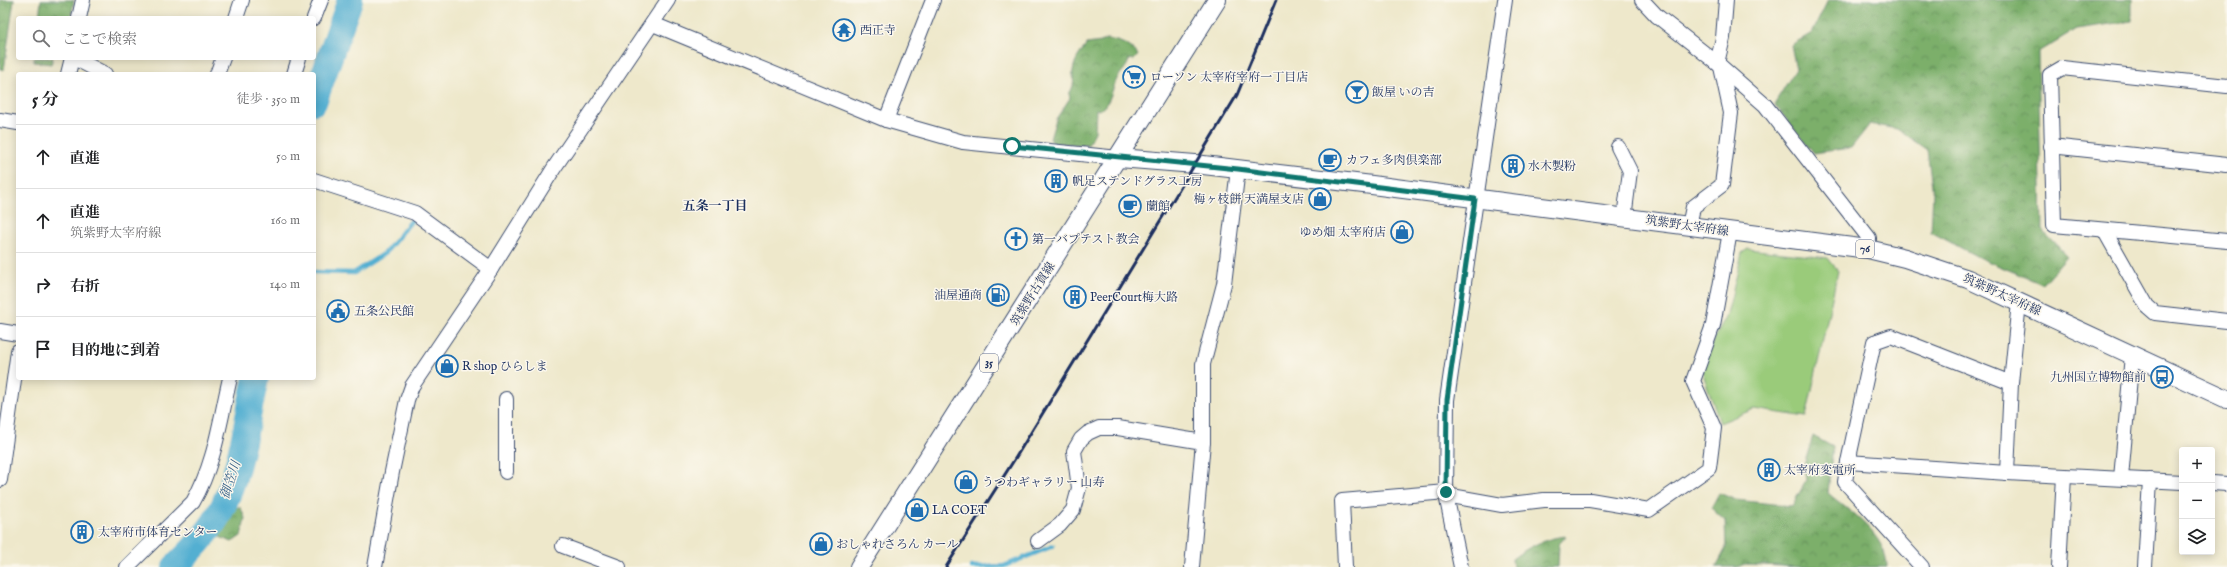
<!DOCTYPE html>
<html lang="ja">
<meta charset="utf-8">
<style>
body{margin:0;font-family:"IM FELL English","Noto Serif JP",serif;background:#f6f6f6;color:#202124}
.controls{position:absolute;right:12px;bottom:12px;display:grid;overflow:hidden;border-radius:4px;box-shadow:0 2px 10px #0003}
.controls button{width:36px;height:36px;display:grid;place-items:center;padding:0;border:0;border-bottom:1px solid #e0e0e0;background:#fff;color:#202124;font:20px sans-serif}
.stop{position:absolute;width:12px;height:12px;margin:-9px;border:3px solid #0f766e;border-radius:50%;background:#fff}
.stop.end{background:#0f766e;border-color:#fff;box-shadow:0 1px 4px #0008}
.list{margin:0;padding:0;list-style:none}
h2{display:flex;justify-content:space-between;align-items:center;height:52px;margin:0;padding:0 16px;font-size:17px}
h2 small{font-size:13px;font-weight:400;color:#757577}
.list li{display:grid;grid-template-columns:26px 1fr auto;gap:12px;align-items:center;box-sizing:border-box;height:64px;padding:0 16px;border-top:1px solid #e0e0e0}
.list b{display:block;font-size:15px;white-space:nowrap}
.list p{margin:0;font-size:13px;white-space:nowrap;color:#757577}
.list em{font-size:13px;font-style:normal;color:#757577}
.icon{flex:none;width:22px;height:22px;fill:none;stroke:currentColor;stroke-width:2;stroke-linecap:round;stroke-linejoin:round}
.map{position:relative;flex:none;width:2227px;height:567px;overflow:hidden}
.search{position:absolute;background:#fff;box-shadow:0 2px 10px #0003;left:16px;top:16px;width:300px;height:44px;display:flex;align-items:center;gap:10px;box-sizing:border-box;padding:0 14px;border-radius:4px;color:#757577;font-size:15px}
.panel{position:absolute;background:#fff;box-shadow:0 2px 10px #0003;left:16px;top:72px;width:300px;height:308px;border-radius:4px}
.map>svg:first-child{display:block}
</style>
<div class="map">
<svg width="2227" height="567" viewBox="0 0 2227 567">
<defs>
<pattern id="forest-crowns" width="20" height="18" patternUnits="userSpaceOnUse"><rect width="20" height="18" fill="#7baf6a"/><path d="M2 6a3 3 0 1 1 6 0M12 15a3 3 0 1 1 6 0" fill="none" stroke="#648f5a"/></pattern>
</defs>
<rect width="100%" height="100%" fill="#fbf7ec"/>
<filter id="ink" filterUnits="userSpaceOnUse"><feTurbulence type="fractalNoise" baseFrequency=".025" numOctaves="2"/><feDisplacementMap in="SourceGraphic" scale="8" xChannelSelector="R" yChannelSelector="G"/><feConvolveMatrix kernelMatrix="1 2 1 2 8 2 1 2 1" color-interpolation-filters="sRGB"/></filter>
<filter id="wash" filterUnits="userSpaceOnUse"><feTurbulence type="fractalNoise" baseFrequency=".012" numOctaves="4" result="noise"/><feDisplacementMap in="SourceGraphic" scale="16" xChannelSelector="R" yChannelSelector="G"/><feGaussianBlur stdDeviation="0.9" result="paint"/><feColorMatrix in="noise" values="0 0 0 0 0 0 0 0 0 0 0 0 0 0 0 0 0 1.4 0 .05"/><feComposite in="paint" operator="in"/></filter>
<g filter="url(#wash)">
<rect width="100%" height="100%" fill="#eee8cb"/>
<polygon fill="#9acb7a" stroke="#5a7d6c" points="1748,249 1828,258 1838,271 1806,417 1754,409 1720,423 1702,371 1713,340 1727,315 1742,253"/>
<g fill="url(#forest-crowns)" stroke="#4b6f64">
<polygon points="0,0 14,0 4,70 0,69"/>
<polygon points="41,0 74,0 71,18 39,18"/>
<polygon points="1828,0 2132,0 2132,21 2076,29 2038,52 2042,230 2067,256 2042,284 1980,258 1931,232 1933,193 1927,150 1897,129 1870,124 1851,148 1814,153 1774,104 1796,69 1791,45 1812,33"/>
<path d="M1106 39C1117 40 1132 45 1138 55L1134 60 1129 59C1128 68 1119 73 1116 81 1111 92 1111 102 1100 110L1096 109 1095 132 1088 145 1053 143 1050 139 1056 119 1070 98 1069 94C1078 80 1070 79 1074 66 1076 58 1082 51 1087 44L1101 42Z"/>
<polygon points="34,58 53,58 51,64 34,62"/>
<path d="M1813 436 1833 447 1828 493C1850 512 1887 535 1887 567H1801L1745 564 1737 567H1716L1726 548 1725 521 1711 508 1719 493 1736 500 1792 506 1806 481 1804 465Z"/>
<polygon points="229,498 234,501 233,506 241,508 245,518 241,536 232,542 215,535 209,523 211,516 223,513"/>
<path d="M1566 536 1559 544 1558 567H1513L1512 559C1528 547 1545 538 1566 536Z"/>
</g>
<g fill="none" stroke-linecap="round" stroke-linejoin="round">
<g stroke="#53afd1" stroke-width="4.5">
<polyline points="314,272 354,273 385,253 412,220"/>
<polyline points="972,567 1004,566 1053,546"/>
</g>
<g stroke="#53afd1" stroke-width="26">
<polyline points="314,102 350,0"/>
<path d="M175 567C190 552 207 535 218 516 240 477 246 422 256 378"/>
</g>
</g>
</g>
<g filter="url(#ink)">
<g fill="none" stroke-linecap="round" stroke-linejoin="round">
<g stroke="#3b4b6e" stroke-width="16">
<g id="minor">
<polyline points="1642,0 1657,16 1717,63 1765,105 1869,238 1868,249"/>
<polyline points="79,18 83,0"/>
<polyline points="236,18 242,0"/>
<polyline points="314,18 321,0"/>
<polyline points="653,24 886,120 963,142 1119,158"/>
<polyline points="74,58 105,74"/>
<polyline points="1717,63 1723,38 1726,0"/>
<polyline points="68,74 72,58"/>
<polyline points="217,74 223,58"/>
<polyline points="294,74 299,58"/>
<polyline points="2227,86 2062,68 2050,75 2054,225 2227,241"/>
<polyline points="0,120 18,123"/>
<polyline points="886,120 933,0"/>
<polyline points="2051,146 2227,165"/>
<polyline points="1618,147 1630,171 1624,218"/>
<polyline points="314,180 415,213 491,269"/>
<polyline points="1689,226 1693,207 1722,185 1731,113 1721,67"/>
<polyline points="2104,230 2147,306 2155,313 2227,321"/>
<polyline points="0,331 18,334"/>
<polyline points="2011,383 2007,473 2182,482"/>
<polyline points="506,399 506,472"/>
<polyline points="1848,462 2007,473"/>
<polyline points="2121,478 2132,355"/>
<polyline points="0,480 18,351"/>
<polyline points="2212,483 2227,484"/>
<polyline points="1446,495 1502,505 1544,500 1590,500 1649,510 1709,468 1714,428 1693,381 1713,325 1730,232"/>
<polyline points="1038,541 1060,525 1073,510 1079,488 1074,451 1081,439 1088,433 1099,428 1118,428 1203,442"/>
<polyline points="563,546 619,567"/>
<path d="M127 567 193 502C215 464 220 420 230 378"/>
<polyline points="375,567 392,472 407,400 412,386 491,269 554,168 668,0"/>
<polyline points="1192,567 1203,442 1203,364 1224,284 1238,169"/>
<polyline points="1345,567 1342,501 1446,492"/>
<polyline points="1461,567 1446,495 1447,400 1505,0"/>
<polyline points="1922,567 1845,482 1848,462 1874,342 1891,336 2011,383 2019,302"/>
<polyline points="2059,567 2064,476"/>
<polyline points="2145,567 2150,480"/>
</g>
</g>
<g stroke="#3b4b6e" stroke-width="20">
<g id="major">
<polyline points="1119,158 1195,164 1372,185 1868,249 1905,258 1968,279 2227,399"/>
<polyline points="859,567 1217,0"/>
</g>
</g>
<use href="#minor" stroke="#fff" stroke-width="14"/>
<use href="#major" stroke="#fff" stroke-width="18"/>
<polyline stroke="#1b2f5e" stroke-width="3" points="946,567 1016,457 1237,95 1276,0"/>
</g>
</g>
<g fill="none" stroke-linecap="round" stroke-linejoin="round" filter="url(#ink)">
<polyline stroke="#0f766e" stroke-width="5" points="1012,146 1238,169 1475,199 1447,400 1446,492"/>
</g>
<defs>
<g id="temple-ring" transform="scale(1.15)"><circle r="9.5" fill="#fbf7ec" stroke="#1f6fb2" stroke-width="1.5"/><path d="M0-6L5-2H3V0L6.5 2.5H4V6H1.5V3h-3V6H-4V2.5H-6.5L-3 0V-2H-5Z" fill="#1f6fb2"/></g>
<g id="supermarket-ring" transform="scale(1.15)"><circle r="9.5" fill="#fbf7ec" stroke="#1f6fb2" stroke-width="1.5"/><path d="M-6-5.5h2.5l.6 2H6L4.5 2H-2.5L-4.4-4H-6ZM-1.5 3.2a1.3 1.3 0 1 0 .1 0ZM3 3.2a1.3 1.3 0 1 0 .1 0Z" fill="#1f6fb2"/></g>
<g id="bar-ring" transform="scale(1.15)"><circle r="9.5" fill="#fbf7ec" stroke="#1f6fb2" stroke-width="1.5"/><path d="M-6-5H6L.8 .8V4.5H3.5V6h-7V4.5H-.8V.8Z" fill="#1f6fb2"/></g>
<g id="cafe-ring" transform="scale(1.15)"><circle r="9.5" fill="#fbf7ec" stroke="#1f6fb2" stroke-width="1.5"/><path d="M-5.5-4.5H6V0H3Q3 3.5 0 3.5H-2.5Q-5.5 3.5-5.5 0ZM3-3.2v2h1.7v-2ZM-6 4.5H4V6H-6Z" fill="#1f6fb2"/></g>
<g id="building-ring" transform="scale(1.15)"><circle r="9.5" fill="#fbf7ec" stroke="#1f6fb2" stroke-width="1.5"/><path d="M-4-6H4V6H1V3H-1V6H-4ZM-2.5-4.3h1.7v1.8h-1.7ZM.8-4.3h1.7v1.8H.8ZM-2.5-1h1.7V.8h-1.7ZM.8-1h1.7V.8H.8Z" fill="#1f6fb2"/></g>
<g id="shop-ring" transform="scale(1.15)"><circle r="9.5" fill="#fbf7ec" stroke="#1f6fb2" stroke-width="1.5"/><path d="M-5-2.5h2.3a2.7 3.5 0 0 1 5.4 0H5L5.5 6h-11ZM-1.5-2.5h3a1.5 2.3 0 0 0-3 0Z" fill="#1f6fb2"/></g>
<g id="church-ring" transform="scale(1.15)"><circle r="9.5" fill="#fbf7ec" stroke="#1f6fb2" stroke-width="1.5"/><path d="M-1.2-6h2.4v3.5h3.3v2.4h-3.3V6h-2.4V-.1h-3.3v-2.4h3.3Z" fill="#1f6fb2"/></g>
<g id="fuel-ring" transform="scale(1.15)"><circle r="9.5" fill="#fbf7ec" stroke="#1f6fb2" stroke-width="1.5"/><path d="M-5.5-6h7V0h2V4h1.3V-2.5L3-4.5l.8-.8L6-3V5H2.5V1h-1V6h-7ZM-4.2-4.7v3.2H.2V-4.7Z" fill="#1f6fb2"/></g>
<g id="civic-ring" transform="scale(1.15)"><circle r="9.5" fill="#fbf7ec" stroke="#1f6fb2" stroke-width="1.5"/><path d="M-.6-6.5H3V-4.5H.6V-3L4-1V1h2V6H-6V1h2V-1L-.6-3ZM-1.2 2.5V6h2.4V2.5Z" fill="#1f6fb2"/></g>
<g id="bus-ring" transform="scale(1.15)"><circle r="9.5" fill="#fbf7ec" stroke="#1f6fb2" stroke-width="1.5"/><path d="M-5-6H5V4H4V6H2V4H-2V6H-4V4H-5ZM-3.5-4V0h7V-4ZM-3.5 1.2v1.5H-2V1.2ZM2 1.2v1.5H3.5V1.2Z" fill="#1f6fb2"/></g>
</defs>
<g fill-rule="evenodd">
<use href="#temple-ring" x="844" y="30"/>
<use href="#supermarket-ring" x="1134" y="77"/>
<use href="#bar-ring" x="1357" y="92"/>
<use href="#cafe-ring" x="1330" y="160"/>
<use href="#building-ring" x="1513" y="166"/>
<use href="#building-ring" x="1056" y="181"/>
<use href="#shop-ring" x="1320" y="199"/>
<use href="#cafe-ring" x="1130" y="206"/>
<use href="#shop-ring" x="1402" y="232"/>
<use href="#church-ring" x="1016" y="239"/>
<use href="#fuel-ring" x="998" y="295"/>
<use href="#building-ring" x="1075" y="297"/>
<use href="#civic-ring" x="338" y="311"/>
<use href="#shop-ring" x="447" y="366"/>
<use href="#bus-ring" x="2162" y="377"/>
<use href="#building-ring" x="1769" y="470"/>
<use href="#shop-ring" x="966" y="482"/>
<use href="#shop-ring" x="917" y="510"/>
<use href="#building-ring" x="82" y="532"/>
<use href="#shop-ring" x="821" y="544"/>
</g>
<g text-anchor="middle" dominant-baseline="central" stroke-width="3" stroke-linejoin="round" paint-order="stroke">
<g fill="#fbf7ec" stroke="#5e6b89" stroke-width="1">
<rect x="1856" y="240" width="18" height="18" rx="3"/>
<rect x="980" y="354" width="18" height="18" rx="3"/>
</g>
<g font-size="11" font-weight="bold" fill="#1b2f5e">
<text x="1865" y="249">76</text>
<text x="989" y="363">35</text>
</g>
<g font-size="12" fill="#1b2f5e" stroke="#fbf7ec" text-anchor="start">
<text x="860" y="30">西正寺</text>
<text x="1150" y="77">ローソン 太宰府宰府一丁目店</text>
<text x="1372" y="92">飯屋 いの吉</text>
<text x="1346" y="160">カフェ多肉倶楽部</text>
<text x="1528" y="166">水木製粉</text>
<text x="1072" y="181">帆足ステンドグラス工房</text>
<text x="1304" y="199" text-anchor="end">梅ヶ枝餅 天満屋支店</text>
<text x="1146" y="206">蘭館</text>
<text x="1386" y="232" text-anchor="end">ゆめ畑 太宰府店</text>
<text x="1032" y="239">第一バプテスト教会</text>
<text x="982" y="295" text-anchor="end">油屋通商</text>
<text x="1090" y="297">PeerCourt梅大路</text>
<text x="354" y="311">五条公民館</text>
<text x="462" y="366">R shop ひらしま</text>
<text x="2146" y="377" text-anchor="end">九州国立博物館前</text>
<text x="1784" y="470">太宰府変電所</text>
<text x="982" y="482">うつわギャラリー 山寿</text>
<text x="932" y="510">LA COET</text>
<text x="98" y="532">太宰府市体育センター</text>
<text x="836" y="544">おしゃれさろん カール</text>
</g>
<g font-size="12" fill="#1b2f5e" stroke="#fbf7ec">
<text transform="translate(1687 226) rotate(8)">筑紫野太宰府線</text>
<text transform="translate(1033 294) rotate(-58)">筑紫野古賀線</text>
<text transform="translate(2002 295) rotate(24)">筑紫野太宰府線</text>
</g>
<g font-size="13" font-weight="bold" fill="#1b2f5e" stroke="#fbf7ec">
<text x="715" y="206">五条一丁目</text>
</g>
<g font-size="13" font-style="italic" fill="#2f5c86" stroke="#fbf7ec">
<text transform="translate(231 480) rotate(-72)">御笠川</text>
</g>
</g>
</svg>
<div class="controls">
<button>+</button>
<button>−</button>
<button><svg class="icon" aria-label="layers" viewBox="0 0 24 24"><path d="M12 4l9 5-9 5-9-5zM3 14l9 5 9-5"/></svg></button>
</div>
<div class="stop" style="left:1012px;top:146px"></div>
<div class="stop end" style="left:1446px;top:492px"></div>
<div class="search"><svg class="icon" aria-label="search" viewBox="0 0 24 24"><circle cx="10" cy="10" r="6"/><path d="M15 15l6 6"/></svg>ここで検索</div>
<section class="panel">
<h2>5 分<small>徒歩 · 350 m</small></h2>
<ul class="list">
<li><svg class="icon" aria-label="ahead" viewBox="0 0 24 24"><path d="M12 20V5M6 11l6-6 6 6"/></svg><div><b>直進</b></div><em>50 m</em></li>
<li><svg class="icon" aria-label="ahead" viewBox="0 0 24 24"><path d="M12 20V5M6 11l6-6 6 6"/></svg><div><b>直進</b><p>筑紫野太宰府線</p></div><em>160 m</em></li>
<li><svg class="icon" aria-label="right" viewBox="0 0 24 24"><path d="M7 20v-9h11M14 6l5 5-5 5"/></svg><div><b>右折</b></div><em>140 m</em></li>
<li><svg class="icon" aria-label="arrive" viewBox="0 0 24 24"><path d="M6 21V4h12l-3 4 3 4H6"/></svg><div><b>目的地に到着</b></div></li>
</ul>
</section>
</div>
